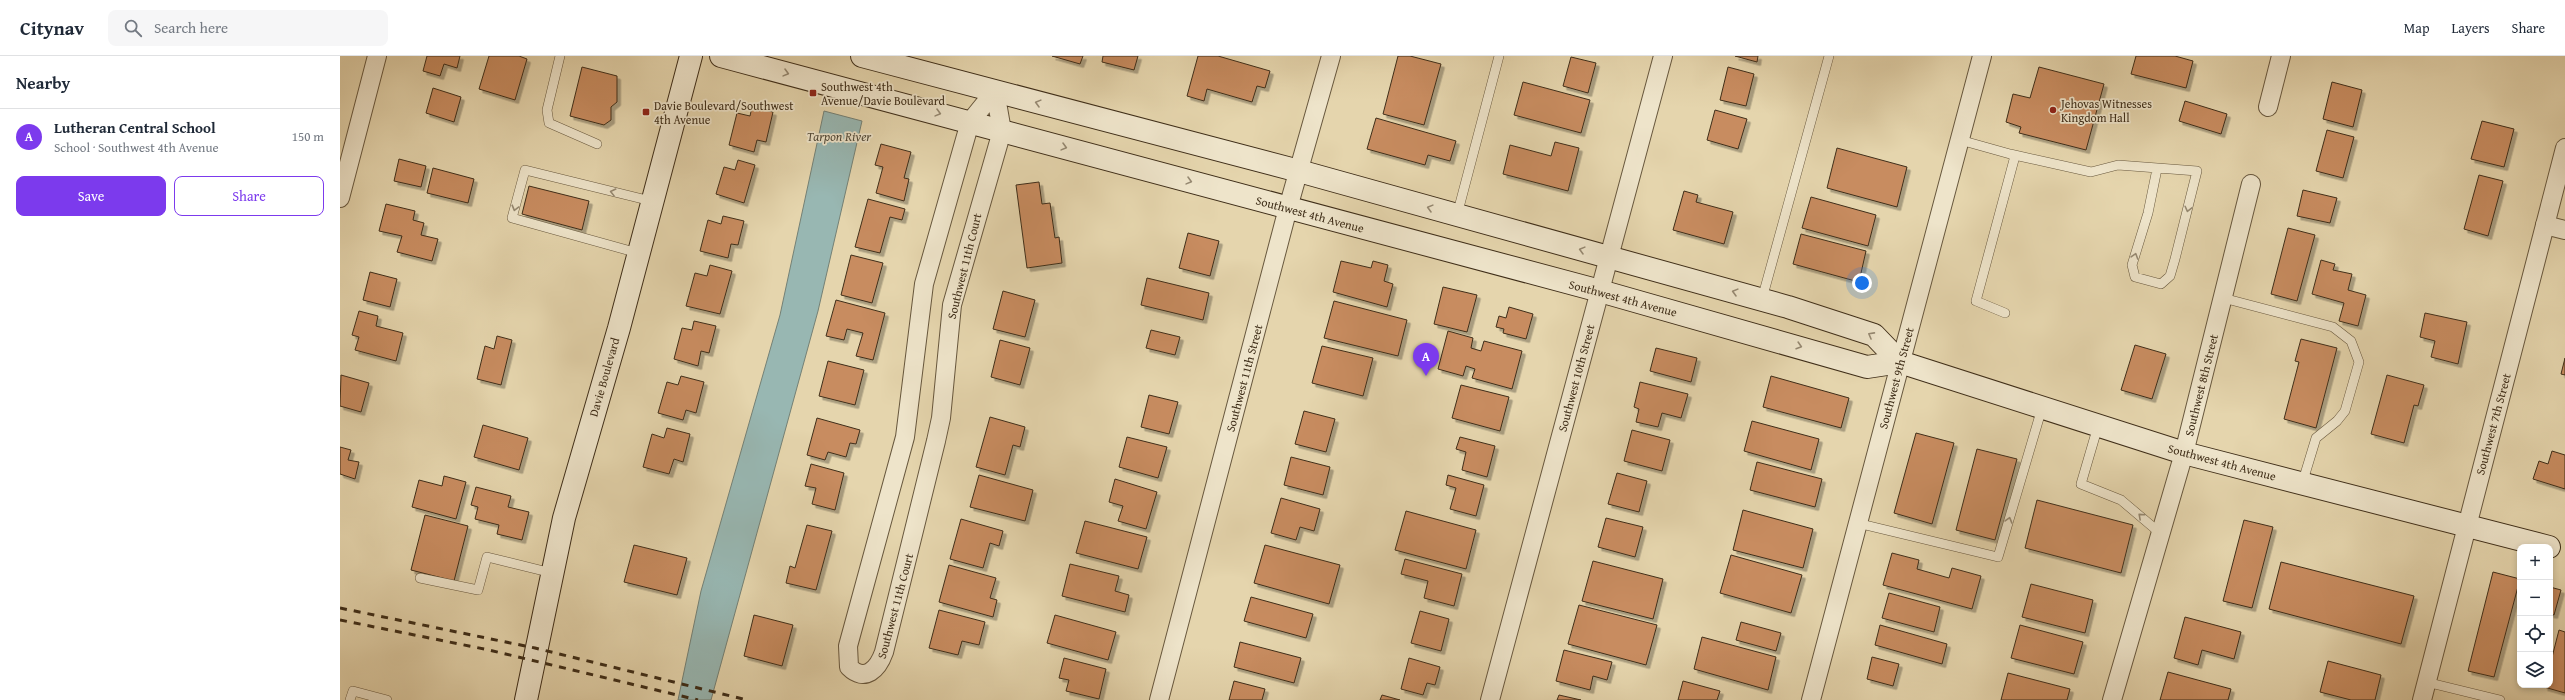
<!DOCTYPE html>
<meta charset="utf-8">
<style>
body{margin:0;font-family:"Gentium Book Plus",serif;background:#f6f6f7;color:#1f2937}
.controls{position:absolute;right:12px;bottom:12px;display:grid;overflow:hidden;border-radius:8px;box-shadow:0 2px 6px #0003}
.controls button{width:36px;height:36px;display:grid;place-items:center;padding:0;border:0;border-bottom:1px solid #e0e1e3;background:#fff;color:#1f2937;font:20px sans-serif}
.you{position:absolute;left:1522px;top:227px;width:14px;height:14px;margin:-10px;border:3px solid #fff;border-radius:50%;background:#1a73e8;box-shadow:0 0 0 6px #1a73e833}
.badge{display:grid;place-items:center;width:26px;height:26px;border-radius:50%;background:#7c3aed;color:#fff;font-size:13px;font-weight:700}
.pin{position:absolute;translate:-50% -33px;filter:drop-shadow(0 1px 2px #0008)}
.pin::after{content:'';position:absolute;top:21px;width:14px;height:12px;background:inherit;clip-path:polygon(0 0,100% 0,50% 100%)}
.list{margin:0;padding:0;list-style:none}
h2{display:flex;justify-content:space-between;align-items:center;height:52px;margin:0;padding:0 16px;font-size:17px}
h2 small{font-size:13px;font-weight:400;color:#747a83}
.list li{display:grid;grid-template-columns:26px 1fr auto;gap:12px;align-items:center;box-sizing:border-box;height:56px;padding:0 16px;border-top:1px solid #e0e1e3}
.list b{display:block;font-size:15px;white-space:nowrap}
.list p{margin:0;font-size:13px;white-space:nowrap;color:#747a83}
.list em{font-size:13px;font-style:normal;color:#747a83}
.actions{display:flex;gap:8px;padding:12px 16px}
.actions a{flex:1;padding:9px 0;border:1px solid #7c3aed;border-radius:8px;text-align:center;font-size:14px;color:#7c3aed}
.actions .main{background:#7c3aed;color:#fff}
.icon{flex:none;width:22px;height:22px;fill:none;stroke:currentColor;stroke-width:2;stroke-linecap:round;stroke-linejoin:round}
.map{position:relative;flex:none;width:2225px;height:644px;overflow:hidden}
header{display:flex;align-items:center;gap:24px;box-sizing:border-box;height:56px;padding:0 20px;background:#fff;border-bottom:1px solid #e0e1e3}
header strong{font-size:19px}
nav{display:flex;gap:22px;margin-inline-start:auto;font-size:14px}
.search{width:280px;height:36px;background:#f6f6f7;display:flex;align-items:center;gap:10px;box-sizing:border-box;padding:0 14px;border-radius:8px;color:#747a83;font-size:15px}
main{display:flex}
aside{flex:1;background:#fff}
.map>svg:first-child{display:block}
</style>
<header>
<strong>Citynav</strong>
<div class="search"><svg class="icon" aria-label="search" viewBox="0 0 24 24"><circle cx="10" cy="10" r="6"/><path d="M15 15l6 6"/></svg>Search here</div>
<nav><a>Map</a><a>Layers</a><a>Share</a></nav>
</header>
<main>
<aside>
<h2>Nearby<small></small></h2>
<ul class="list">
<li><span class="badge">A</span><div><b>Lutheran Central School</b><p>School · Southwest 4th Avenue</p></div><em>150 m</em></li>
</ul>
<div class="actions"><a class="main">Save</a><a>Share</a></div>
</aside>
<div class="map">
<svg width="2225" height="644" viewBox="0 0 2225 644">
<defs>
<filter id="shadow"><feDropShadow dx="3.5" dy="3.5" stdDeviation="0" flood-color="#0004"/></filter>
</defs>
<rect width="100%" height="100%" fill="#e5d5ad"/>
<filter id="stains"><feTurbulence type="fractalNoise" baseFrequency=".005" numOctaves="4"/><feColorMatrix values="0 0 0 0 .2 0 0 0 0 .09 0 0 0 0 .02 0 0 0 .5 -.17"/></filter>
<radialGradient id="worn" r=".72"><stop offset=".6" stop-color="#630" stop-opacity="0"/><stop offset="1" stop-color="#630" stop-opacity=".3"/></radialGradient>
<polygon fill="#98b7b2" stroke="#748075" points="484,55 522,65 478,255 371,644 338,644 361,535 440,259"/>
<g fill="#c88c60" stroke="#3f2e19" filter="url(#shadow)">
<polygon points="87,0 120,0 117,12 104,8 100,20 83,15"/>
<polygon points="149,0 179,0 187,3 175,44 139,33"/>
<polygon points="712,0 743,0 740,8"/>
<polygon points="763,0 798,0 794,14 762,6"/>
<polygon points="858,0 878,0 930,15 925,32 917,30 912,46 867,33 864,45 847,40"/>
<polygon points="1058,0 1070,0 1101,8 1084,69 1043,58"/>
<polygon points="1395,0 1418,0 1417,6"/>
<polygon points="1796,0 1835,0 1853,5 1846,32 1791,18"/>
<polygon points="1231,1 1256,7 1248,37 1223,30"/>
<polygon points="242,11 277,20 277,46 271,51 271,64 264,69 230,60"/>
<polygon points="1388,11 1414,18 1406,50 1380,44"/>
<polygon points="1699,11 1764,28 1746,94 1679,77 1681,71 1666,66 1673,38 1690,42"/>
<polygon points="1183,26 1250,44 1241,77 1174,59"/>
<polygon points="1992,26 2022,34 2013,71 1983,63"/>
<polygon points="93,32 121,41 114,66 86,57"/>
<polygon points="1845,45 1887,58 1881,78 1839,65"/>
<polygon points="412,51 433,56 426,86 417,84 414,96 389,89 397,57 410,60"/>
<polygon points="1375,54 1407,63 1398,93 1367,84"/>
<polygon points="1036,62 1116,85 1110,105 1088,99 1085,109 1027,93"/>
<polygon points="2142,65 2174,73 2164,111 2131,103"/>
<polygon points="1987,74 2014,81 2003,122 1976,115"/>
<polygon points="1215,86 1239,92 1228,135 1163,118 1170,89 1211,100"/>
<polygon points="541,88 571,96 564,122 569,123 564,145 536,137 543,111 535,109"/>
<polygon points="1497,92 1567,111 1557,151 1487,132"/>
<polygon points="59,103 86,110 81,131 54,125"/>
<polygon points="398,104 415,109 404,147 376,138 384,111 395,114"/>
<polygon points="93,112 134,123 128,147 87,137"/>
<polygon points="2139,119 2163,125 2148,180 2124,173"/>
<polygon points="699,126 702,148 710,147 715,182 719,181 722,207 687,212 676,129"/>
<polygon points="189,130 249,145 242,174 182,158"/>
<polygon points="1963,134 1997,142 1990,167 1957,160"/>
<polygon points="1344,135 1358,139 1356,146 1393,156 1384,188 1333,174"/>
<polygon points="1471,141 1536,159 1528,190 1462,172"/>
<polygon points="528,143 565,153 562,164 550,161 540,197 515,191"/>
<polygon points="46,148 75,155 73,164 84,167 81,179 98,183 92,205 57,196 62,180 39,175"/>
<polygon points="383,160 404,165 398,189 391,188 388,202 360,195 368,164 381,168"/>
<polygon points="1948,172 1975,179 1957,245 1931,238"/>
<polygon points="848,177 879,185 870,220 839,212"/>
<polygon points="1461,178 1526,195 1519,226 1453,208"/>
<polygon points="511,199 543,207 532,247 501,239"/>
<polygon points="1981,204 1995,208 1993,214 2012,218 2008,234 2026,239 2018,270 1999,265 2004,247 1972,238"/>
<polygon points="1001,205 1031,212 1033,205 1048,209 1044,225 1053,228 1047,251 993,236"/>
<polygon points="370,209 392,215 380,258 346,250 355,217 367,220"/>
<polygon points="30,216 57,223 50,251 23,244"/>
<polygon points="807,222 869,237 863,264 801,249"/>
<polygon points="1103,231 1137,239 1127,276 1094,268"/>
<polygon points="663,235 695,244 685,281 653,273"/>
<polygon points="496,244 545,257 533,304 516,300 523,277 507,273 504,284 486,280"/>
<polygon points="994,245 1067,264 1058,300 984,282"/>
<polygon points="1169,251 1193,258 1186,283 1163,277 1164,273 1156,271 1159,260 1166,262"/>
<polygon points="19,255 38,260 36,270 63,277 56,305 15,294 19,281 12,279"/>
<polygon points="2085,257 2127,266 2118,308 2091,301 2095,285 2080,281"/>
<polygon points="354,265 376,270 369,297 361,295 358,310 334,303 342,272 352,274"/>
<polygon points="811,274 840,281 835,299 806,292"/>
<polygon points="1108,275 1133,282 1131,292 1141,295 1144,285 1182,295 1172,333 1132,322 1135,313 1126,310 1123,320 1098,313"/>
<polygon points="157,280 172,284 161,329 137,323 145,290 154,293"/>
<polygon points="1961,283 1997,292 1976,372 1944,363 1959,306 1955,305"/>
<polygon points="660,284 690,292 680,329 651,321"/>
<polygon points="1795,289 1826,298 1812,343 1781,334"/>
<polygon points="982,290 1033,302 1023,340 972,327"/>
<polygon points="1316,292 1357,302 1351,326 1310,315"/>
<polygon points="2225,302 2225,319 2221,318"/>
<polygon points="488,305 524,314 515,349 479,340"/>
<polygon points="1,319 29,327 21,356 0,350"/>
<polygon points="2047,319 2084,329 2078,350 2074,349 2064,387 2031,378"/>
<polygon points="341,320 364,326 356,357 346,354 343,364 318,357 327,326 338,329"/>
<polygon points="1431,320 1509,342 1501,372 1423,351"/>
<polygon points="1300,326 1348,338 1341,362 1322,357 1318,371 1296,366 1299,353 1294,351"/>
<polygon points="1121,329 1169,341 1160,375 1112,362"/>
<polygon points="809,339 838,346 829,378 801,371"/>
<polygon points="964,355 995,363 986,396 955,388"/>
<polygon points="650,361 685,371 680,391 673,389 665,419 636,411"/>
<polygon points="477,362 520,374 516,388 510,387 506,401 488,396 485,404 467,399"/>
<polygon points="1412,365 1479,383 1471,414 1404,395"/>
<polygon points="143,369 188,382 179,414 134,401"/>
<polygon points="327,372 350,378 343,406 334,403 329,418 303,411 312,378 324,382"/>
<polygon points="1292,374 1330,384 1322,415 1284,405"/>
<polygon points="1576,377 1614,387 1592,468 1554,457"/>
<polygon points="787,381 827,391 818,422 779,411"/>
<polygon points="1120,381 1155,390 1147,421 1122,414 1126,396 1116,393"/>
<polygon points="0,391 11,394 8,404 19,406 15,423 0,418"/>
<polygon points="1637,393 1677,403 1655,484 1616,474"/>
<polygon points="2212,395 2225,399 2225,433 2193,423 2199,405 2208,408"/>
<polygon points="951,401 990,411 983,439 944,429"/>
<polygon points="1417,406 1482,423 1475,451 1410,434"/>
<polygon points="471,408 504,417 495,454 472,448 476,432 465,430"/>
<polygon points="1277,417 1307,425 1299,456 1268,448"/>
<polygon points="639,419 693,434 685,465 630,451"/>
<polygon points="1108,419 1144,429 1136,460 1110,453 1116,432 1106,429"/>
<polygon points="104,420 126,426 116,463 72,451 79,424 102,430"/>
<polygon points="775,423 817,436 806,473 778,465 783,450 769,446"/>
<polygon points="136,431 171,440 168,451 189,456 182,484 157,478 159,469 135,463 138,451 131,449"/>
<polygon points="941,442 980,453 974,475 960,471 956,484 931,477"/>
<polygon points="1697,444 1793,469 1781,517 1685,492"/>
<polygon points="1403,454 1473,473 1463,512 1393,494"/>
<polygon points="1066,455 1136,474 1126,513 1055,494"/>
<polygon points="85,459 128,470 114,525 71,514"/>
<polygon points="1266,462 1303,471 1295,501 1258,491"/>
<polygon points="621,463 663,475 659,490 650,487 643,512 610,503"/>
<polygon points="1904,464 1933,471 1912,552 1883,545"/>
<polygon points="745,465 807,481 798,513 736,497"/>
<polygon points="467,469 492,475 476,534 446,527 450,510 455,512"/>
<polygon points="294,489 347,502 337,539 284,526"/>
<polygon points="925,489 1000,509 989,548 914,527"/>
<polygon points="1552,497 1579,504 1577,513 1609,522 1612,512 1641,520 1632,553 1543,529"/>
<polygon points="1391,499 1462,519 1451,557 1380,537"/>
<polygon points="1065,503 1122,518 1114,550 1084,542 1088,525 1061,518"/>
<polygon points="1253,505 1323,523 1313,563 1242,545"/>
<polygon points="1941,506 2074,540 2061,588 1929,553"/>
<polygon points="730,508 779,520 775,535 789,539 785,556 722,540"/>
<polygon points="609,509 656,522 650,542 657,544 653,561 599,546"/>
<polygon points="2153,516 2180,523 2154,621 2128,615"/>
<polygon points="1691,528 1753,544 1745,577 1682,561"/>
<polygon points="2210,531 2221,534 2214,559 2210,558"/>
<polygon points="1549,537 1600,551 1594,576 1542,562"/>
<polygon points="911,541 973,558 966,582 904,565"/>
<polygon points="1239,549 1317,569 1306,609 1228,588"/>
<polygon points="599,554 645,566 639,589 622,585 618,599 589,592"/>
<polygon points="1080,555 1109,563 1101,595 1071,587"/>
<polygon points="414,559 453,569 442,610 404,600"/>
<polygon points="715,559 776,576 768,604 707,587"/>
<polygon points="1845,561 1901,576 1894,603 1862,594 1858,609 1834,602"/>
<polygon points="1401,566 1441,577 1436,595 1396,584"/>
<polygon points="1540,569 1607,588 1602,608 1535,589"/>
<polygon points="1680,569 1743,586 1734,618 1671,602"/>
<polygon points="2219,574 2225,576 2225,637 2204,631 2205,629 2210,629 2210,609"/>
<polygon points="1362,581 1436,601 1428,634 1354,613"/>
<polygon points="900,586 961,602 954,627 894,611"/>
<polygon points="1224,594 1272,606 1267,624 1253,620 1250,634 1216,625"/>
<polygon points="1532,601 1559,608 1553,630 1527,623"/>
<polygon points="724,602 766,613 759,643 726,635 729,624 719,622"/>
<polygon points="1069,602 1100,611 1095,629 1087,627 1083,639 1061,633"/>
<polygon points="1988,605 2041,619 2035,644 2011,644 1980,636"/>
<polygon points="1828,616 1891,633 1888,644 1820,644"/>
<polygon points="1668,617 1730,633 1727,644 1661,644"/>
<polygon points="894,625 925,633 922,644 889,644"/>
<polygon points="1343,625 1380,635 1377,644 1338,644"/>
<polygon points="1042,639 1060,644 1040,644"/>
<polygon points="1219,639 1241,644 1217,644"/>
</g>
<g fill="none" stroke-linecap="round" stroke-linejoin="round">
<g stroke="#68583e" stroke-width="10">
<g id="service">
<polyline points="220,0 207,54 209,67 257,88"/>
<polyline points="1620,84 1670,98 1751,116 1778,109 1857,115 1835,203 1830,220 1821,228 1795,221 1792,209 1808,157 1817,113"/>
<polyline points="1117,159 1159,0"/>
<polyline points="298,197 172,162 185,114 311,145"/>
<polyline points="1883,242 1993,271 2011,285 2019,306 2005,355 1997,365 1976,382 1962,428"/>
<polyline points="1422,243 1489,0"/>
<polyline points="1665,257 1636,245 1675,100"/>
<polyline points="1758,370 1741,428 1781,444 1820,477"/>
<polyline points="1517,467 1658,501 1702,352"/>
<polyline points="80,522 138,534 147,501 212,517"/>
<polyline points="2086,626 2160,644"/>
<polyline points="10,644 13,635 47,644"/>
</g>
</g>
<g stroke="#68583e" stroke-width="20">
<g id="minor">
<path d="M655 35 662 75 612 249 601 362 596 385 544 596C538 613 525 627 509 611L508 590 565 381 584 228 630 66Z"/>
<polyline points="1928,51 1941,0"/>
<polyline points="0,142 37,0"/>
<polyline points="2205,169 2225,174"/>
<polyline points="819,644 948,152 991,0"/>
<polyline points="1150,644 1323,0"/>
<polyline points="1471,644 1642,0"/>
<polyline points="1772,644 1844,397 1911,128"/>
<polyline points="2082,644 2225,92"/>
</g>
</g>
<g stroke="#3f2e19" stroke-width="24">
<g id="secondary">
<polyline points="381,0 1260,235 1527,311 1560,306 1844,397 2209,491"/>
<polyline points="522,0 959,115 1448,251 1534,279 1560,306"/>
<polyline points="186,644 224,462 279,272 351,0"/>
</g>
</g>
<use href="#service" stroke="#eee4ca" stroke-width="9"/>
<use href="#minor" stroke="#eee4ca" stroke-width="18"/>
<use href="#secondary" stroke="#eee4ca" stroke-width="22"/>
<g stroke="#3f2e19" stroke-width="3" stroke-dasharray="7 7" stroke-linecap="butt">
<polyline points="0,552 195,592 407,644"/>
<polyline points="0,564 149,594 358,644"/>
</g>
</g>
<defs><path id="oneway-chevron" d="M-2-3.5L2.5 0L-2 3.5" fill="none" stroke-width="1.6" stroke-linecap="round" stroke-linejoin="round"/></defs>
<g stroke="#968972">
<use href="#oneway-chevron" transform="translate(446 17) rotate(15)"/>
<use href="#oneway-chevron" transform="translate(698 47) rotate(-165)"/>
<use href="#oneway-chevron" transform="translate(598 57) rotate(15)"/>
<use href="#oneway-chevron" transform="translate(724 91) rotate(15)"/>
<use href="#oneway-chevron" transform="translate(849 125) rotate(15)"/>
<use href="#oneway-chevron" transform="translate(273 136) rotate(-166)"/>
<use href="#oneway-chevron" transform="translate(175 152) rotate(105)"/>
<use href="#oneway-chevron" transform="translate(1090 152) rotate(-165)"/>
<use href="#oneway-chevron" transform="translate(1848 153) rotate(104)"/>
<use href="#oneway-chevron" transform="translate(1242 194) rotate(-165)"/>
<use href="#oneway-chevron" transform="translate(1795 200) rotate(-73)"/>
<use href="#oneway-chevron" transform="translate(1395 236) rotate(-165)"/>
<use href="#oneway-chevron" transform="translate(1531 279) rotate(-151)"/>
<use href="#oneway-chevron" transform="translate(1459 290) rotate(17)"/>
<use href="#oneway-chevron" transform="translate(1801 460) rotate(-138)"/>
<use href="#oneway-chevron" transform="translate(1669 464) rotate(-74)"/>
</g>
<g fill="#8f2418" stroke="#eee4ca" stroke-width="1.5">
<rect x="469" y="33" width="8" height="8" rx="2"/>
<circle cx="1713" cy="54" r="4"/>
<rect x="302" y="52" width="8" height="8" rx="2"/>
</g>
<g text-anchor="middle" dominant-baseline="central" stroke-width="3.5" stroke-linejoin="round" paint-order="stroke">
<g font-size="12" fill="#3f2e19" stroke="#eee4ca" text-anchor="start">
<text x="481" y="30">Southwest 4th<tspan x="481" dy="14">Avenue/Davie Boulevard</tspan></text>
<text x="1721" y="47">Jehovas Witnesses<tspan x="1721" dy="14">Kingdom Hall</tspan></text>
<text x="314" y="49">Davie Boulevard/Southwest<tspan x="314" dy="14">4th Avenue</tspan></text>
</g>
<g font-size="12" fill="#3f2e19" stroke="#eee4ca">
<text transform="translate(970 158) rotate(15)">Southwest 4th Avenue</text>
<text transform="translate(624 210) rotate(-76)">Southwest 11th Court</text>
<text transform="translate(1283 242) rotate(15)">Southwest 4th Avenue</text>
<text transform="translate(264 321) rotate(-74)">Davie Boulevard</text>
<text transform="translate(904 322) rotate(-75)">Southwest 11th Street</text>
<text transform="translate(1236 322) rotate(-75)">Southwest 10th Street</text>
<text transform="translate(1556 322) rotate(-75)">Southwest 9th Street</text>
<text transform="translate(1861 329) rotate(-76)">Southwest 8th Street</text>
<text transform="translate(2153 368) rotate(-75)">Southwest 7th Street</text>
<text transform="translate(1882 406) rotate(15)">Southwest 4th Avenue</text>
<text transform="translate(555 550) rotate(-75)">Southwest 11th Court</text>
</g>
<g font-size="13" font-style="italic" fill="#514938" stroke="#eee4ca">
<text x="499" y="80">Tarpon River</text>
</g>
</g>
<rect width="100%" height="100%" filter="url(#stains)"/>
<rect width="100%" height="100%" fill="url(#worn)"/>
</svg>
<div class="controls">
<button>+</button>
<button>−</button>
<button><svg class="icon" aria-label="locate" viewBox="0 0 24 24"><circle cx="12" cy="12" r="6"/><path d="M12 2v4M12 18v4M2 12h4M18 12h4"/></svg></button>
<button><svg class="icon" aria-label="layers" viewBox="0 0 24 24"><path d="M12 4l9 5-9 5-9-5zM3 14l9 5 9-5"/></svg></button>
</div>
<div class="you"></div>
<div class="pin badge" style="left:1086px;top:320px">A</div>
</div>
</main>
